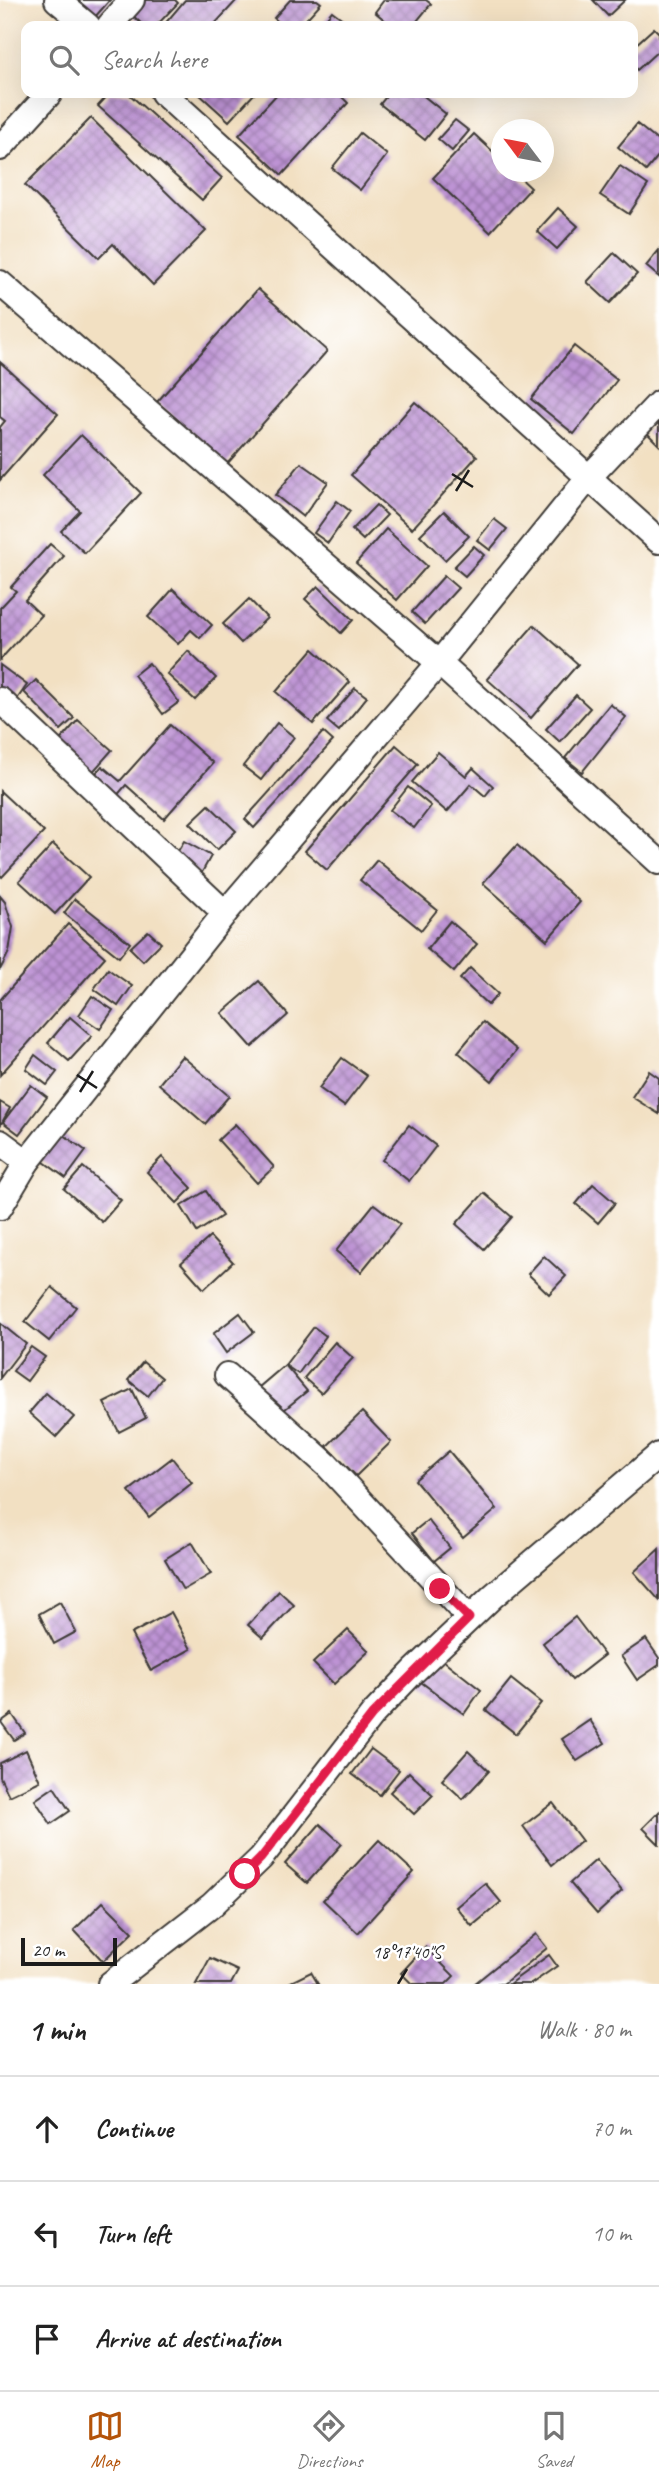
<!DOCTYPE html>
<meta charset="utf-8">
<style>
body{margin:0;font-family:Caveat,sans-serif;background:#f6f6f6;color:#222}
.compass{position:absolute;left:491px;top:119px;width:63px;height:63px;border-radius:50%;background:#fff;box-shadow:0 7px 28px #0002;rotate:302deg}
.scale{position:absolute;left:21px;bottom:18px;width:96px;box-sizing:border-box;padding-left:7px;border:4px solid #1c1c1c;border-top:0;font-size:19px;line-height:24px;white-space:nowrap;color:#1c1c1c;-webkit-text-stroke:5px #fff;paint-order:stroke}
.stop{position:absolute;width:21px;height:21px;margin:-16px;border:5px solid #e11d48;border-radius:50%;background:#fff}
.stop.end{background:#e11d48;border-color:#fff;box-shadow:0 2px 7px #0008}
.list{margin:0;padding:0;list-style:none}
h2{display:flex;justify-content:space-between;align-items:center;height:91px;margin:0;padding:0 28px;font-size:30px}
h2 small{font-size:23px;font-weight:400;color:#767676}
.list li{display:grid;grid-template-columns:46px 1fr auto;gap:21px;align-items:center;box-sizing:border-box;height:105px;padding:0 28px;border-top:2px solid #e0e0e0}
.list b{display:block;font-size:26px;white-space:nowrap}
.list em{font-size:23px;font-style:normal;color:#767676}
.icon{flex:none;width:38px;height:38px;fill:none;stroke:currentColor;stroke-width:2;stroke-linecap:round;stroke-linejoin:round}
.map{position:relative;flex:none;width:659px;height:1984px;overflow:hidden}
.search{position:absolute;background:#fff;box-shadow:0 7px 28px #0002;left:21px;right:21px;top:21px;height:77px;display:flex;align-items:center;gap:18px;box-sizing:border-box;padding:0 24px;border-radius:14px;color:#767676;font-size:26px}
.sheet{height:406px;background:#fff}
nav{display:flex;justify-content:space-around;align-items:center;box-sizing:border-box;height:98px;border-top:2px solid #e0e0e0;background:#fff;font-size:19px;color:#767676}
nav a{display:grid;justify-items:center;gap:4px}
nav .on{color:#b45309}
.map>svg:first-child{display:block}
</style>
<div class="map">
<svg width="659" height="1984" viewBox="0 0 659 1984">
<defs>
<pattern id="building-cross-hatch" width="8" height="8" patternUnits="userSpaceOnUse" patternTransform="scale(1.75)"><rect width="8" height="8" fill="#bd93d4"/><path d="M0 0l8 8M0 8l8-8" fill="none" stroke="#9977ab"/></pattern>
</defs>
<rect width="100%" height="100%" fill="#fff"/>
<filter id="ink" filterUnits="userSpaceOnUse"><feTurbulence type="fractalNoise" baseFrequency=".0143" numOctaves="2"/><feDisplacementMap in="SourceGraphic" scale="14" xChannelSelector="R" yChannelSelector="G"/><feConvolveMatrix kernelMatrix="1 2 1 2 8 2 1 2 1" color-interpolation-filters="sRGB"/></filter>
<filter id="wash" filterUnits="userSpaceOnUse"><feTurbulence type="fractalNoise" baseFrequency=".00686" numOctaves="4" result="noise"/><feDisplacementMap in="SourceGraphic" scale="28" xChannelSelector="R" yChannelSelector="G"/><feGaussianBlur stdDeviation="1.57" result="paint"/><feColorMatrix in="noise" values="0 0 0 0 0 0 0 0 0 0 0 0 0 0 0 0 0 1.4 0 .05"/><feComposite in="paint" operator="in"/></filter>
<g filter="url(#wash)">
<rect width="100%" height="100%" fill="#f2e0c2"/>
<g id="blocks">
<g fill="url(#building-cross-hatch)">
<polygon points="74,0 110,0 94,18"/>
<polygon points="138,0 175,0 178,3 156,26 144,26 128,11"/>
<polygon points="185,0 237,0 213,26 163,26"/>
<polygon points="290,0 317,0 321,3 300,26 283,26 274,18"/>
<polygon points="384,0 426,0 431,4 413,26 392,26 375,12"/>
<polygon points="593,0 625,0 608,16"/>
<polygon points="332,11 352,26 320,26"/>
<polygon points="654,28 659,33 659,50 637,70 633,65 633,47"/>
<polygon points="110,93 128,93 222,178 202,200 98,106"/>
<polygon points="198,93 255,93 229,121"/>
<polygon points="278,93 338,93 348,103 282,175 239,135"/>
<polygon points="389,93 420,93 446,114 425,140 380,104"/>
<polygon points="91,118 206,231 153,285 113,244 99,258 25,185"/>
<polygon points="455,120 469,131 452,151 438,139"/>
<polygon points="637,124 659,142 659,155 646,171 618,147"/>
<polygon points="360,133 387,155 360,190 332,168"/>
<polygon points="474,134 502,160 502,172 514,172 531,188 490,232 433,178"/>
<polygon points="620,166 648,185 629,214 600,195"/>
<polygon points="558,208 578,226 557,249 537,231"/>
<polygon points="659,250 659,277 646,266"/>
<polygon points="614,253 637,274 610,303 587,282"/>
<polygon points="258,289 327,351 227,464 157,402"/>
<polygon points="574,346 617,380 574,434 531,399"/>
<polygon points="0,362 58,414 0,480 0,427 5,421 0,417"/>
<polygon points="415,402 477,456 412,529 351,475"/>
<polygon points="659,419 659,445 646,432"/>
<polygon points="81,435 141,493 85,553 61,531 80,511 43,475"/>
<polygon points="301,463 328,482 303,517 275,495"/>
<polygon points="337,501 350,511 328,543 314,533"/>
<polygon points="376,505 387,515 363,540 352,530"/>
<polygon points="444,511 469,536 445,560 420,535"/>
<polygon points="494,519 507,529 490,550 477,540"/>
<polygon points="386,529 427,566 397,600 356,563"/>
<polygon points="50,544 64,556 25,600 41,615 0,660 0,608 16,591 11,587"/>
<polygon points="474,546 484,555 465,576 454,567"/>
<polygon points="444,576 458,588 425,624 412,612"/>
<polygon points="318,586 353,620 341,633 305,599"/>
<polygon points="173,589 212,625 200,638 191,630 178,644 148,617"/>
<polygon points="249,599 267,618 241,643 223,624"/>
<polygon points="534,625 578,664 531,718 487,679"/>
<polygon points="313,649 350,682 313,724 276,692"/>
<polygon points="188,651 216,678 195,700 167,674"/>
<polygon points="149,663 179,702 163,714 134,675"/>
<polygon points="0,665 27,685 15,702 0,691"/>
<polygon points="36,680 74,718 61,730 24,692"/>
<polygon points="355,688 367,697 339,731 327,721"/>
<polygon points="576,695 590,708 560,742 546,729"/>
<polygon points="610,704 626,717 582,772 565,758"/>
<polygon points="78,720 112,750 89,776 56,745"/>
<polygon points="277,723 294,737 261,780 243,766"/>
<polygon points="170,725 213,763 164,819 126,785 115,798 92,778 102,766 120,781"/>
<polygon points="323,732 333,741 254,828 245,819"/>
<polygon points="396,745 418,764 327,870 305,851"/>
<polygon points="438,752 466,776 473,768 493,786 485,796 471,784 447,812 412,782"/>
<polygon points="408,787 431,806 414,828 390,810"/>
<polygon points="0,791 44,832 2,877 0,875"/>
<polygon points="209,805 236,831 217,850 190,823"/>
<polygon points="184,841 211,856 201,874 174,858"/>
<polygon points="53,844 89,877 55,914 19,881"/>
<polygon points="517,845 580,902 547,940 483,883"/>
<polygon points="377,860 437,910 421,930 360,880"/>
<polygon points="0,896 5,902 13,927 9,952 0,970"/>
<polygon points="75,899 130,943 119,957 64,913"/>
<polygon points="450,921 477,944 454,972 427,949"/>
<polygon points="68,924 105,957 0,1075 0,1000"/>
<polygon points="148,931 161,943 143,961 130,948"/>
<polygon points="470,968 498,994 488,1005 460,979"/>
<polygon points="108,969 132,986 118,1006 94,989"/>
<polygon points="259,981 288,1015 252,1047 222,1013"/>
<polygon points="92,996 113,1010 100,1029 79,1015"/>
<polygon points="70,1017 92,1036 69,1061 48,1043"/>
<polygon points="483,1022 517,1050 492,1081 458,1052"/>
<polygon points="35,1055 57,1072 47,1085 26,1069"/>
<polygon points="182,1056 229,1096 205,1124 159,1084"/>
<polygon points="342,1058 367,1076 344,1106 319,1088"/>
<polygon points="649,1071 659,1078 659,1114 632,1097"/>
<polygon points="31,1085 47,1097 19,1134 3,1122"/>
<polygon points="0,1102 10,1108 0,1126"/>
<polygon points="235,1124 274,1167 257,1183 218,1140"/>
<polygon points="409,1125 436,1146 409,1181 382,1160"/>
<polygon points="60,1132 86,1151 66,1178 40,1159"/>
<polygon points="162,1157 192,1188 177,1203 147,1172"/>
<polygon points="83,1167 121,1200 102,1222 64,1189"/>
<polygon points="593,1184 615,1203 598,1223 576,1204"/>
<polygon points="206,1191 222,1216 197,1232 181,1206"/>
<polygon points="484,1193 512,1217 484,1249 456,1224"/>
<polygon points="374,1204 400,1224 361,1272 336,1251"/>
<polygon points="210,1237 233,1262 204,1289 181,1263"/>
<polygon points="544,1256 566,1276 549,1294 528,1274"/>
<polygon points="52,1287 76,1307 49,1341 25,1322"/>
<polygon points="240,1313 254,1332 226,1353 213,1334"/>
<polygon points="0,1323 26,1344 0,1378"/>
<polygon points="314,1327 326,1336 298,1374 285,1365"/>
<polygon points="335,1342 353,1358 321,1393 304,1378"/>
<polygon points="31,1347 45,1357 27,1381 13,1371"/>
<polygon points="143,1362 162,1378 148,1396 128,1380"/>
<polygon points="285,1365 307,1391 279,1414 258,1388"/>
<polygon points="132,1389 146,1418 119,1432 104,1403"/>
<polygon points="46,1393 74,1417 56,1437 29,1413"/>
<polygon points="362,1412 391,1442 356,1476 327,1446"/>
<polygon points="449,1451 497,1509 463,1538 415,1480"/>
<polygon points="172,1458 192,1483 149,1517 129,1491"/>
<polygon points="428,1520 450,1548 434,1561 412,1533"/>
<polygon points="192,1542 211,1574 183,1590 165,1559"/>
<polygon points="659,1549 659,1600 634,1572"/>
<polygon points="279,1591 294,1605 263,1638 248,1625"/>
<polygon points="60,1602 76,1632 54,1644 39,1614"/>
<polygon points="171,1612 191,1649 151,1671 131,1634"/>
<polygon points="575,1617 604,1655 572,1680 543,1643"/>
<polygon points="348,1630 369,1651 334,1684 313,1663"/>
<polygon points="646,1639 659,1658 659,1665 637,1680 621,1656"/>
<polygon points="439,1657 481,1690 464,1714 421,1682"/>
<polygon points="511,1679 541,1703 516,1734 486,1710"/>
<polygon points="12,1714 25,1733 14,1740 1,1722"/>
<polygon points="590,1720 605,1743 577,1761 562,1739"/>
<polygon points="371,1749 399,1770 380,1795 352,1774"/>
<polygon points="26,1750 40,1781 9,1796 0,1777 0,1763"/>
<polygon points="468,1751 489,1771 463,1799 442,1780"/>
<polygon points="409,1772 433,1795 414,1814 390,1792"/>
<polygon points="54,1787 70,1811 51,1824 35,1800"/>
<polygon points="553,1803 582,1841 552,1865 523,1826"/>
<polygon points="659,1812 659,1844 643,1828"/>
<polygon points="320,1824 342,1844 307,1883 285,1864"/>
<polygon points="379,1840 414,1872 358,1933 323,1900"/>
<polygon points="596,1860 622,1891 597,1914 570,1883"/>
<polygon points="485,1883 501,1902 472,1926 456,1907"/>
<polygon points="103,1902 133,1932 103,1961 74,1930"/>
<polygon points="536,1934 547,1948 503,1984 474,1984"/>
<polygon points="425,1947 454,1976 446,1984 412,1984 401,1973"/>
<polygon points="549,1955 557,1966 531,1984 509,1984"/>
<polygon points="210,1958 238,1971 231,1984 196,1984"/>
<polygon points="311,1972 318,1984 287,1984"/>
</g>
</g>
</g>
<g filter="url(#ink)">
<use href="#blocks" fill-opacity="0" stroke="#3c3935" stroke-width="2"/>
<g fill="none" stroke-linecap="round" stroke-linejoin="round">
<g stroke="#3c3935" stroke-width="28">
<g id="street">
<polyline points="57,0 88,26"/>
<polyline points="109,26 132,0"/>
<polyline points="163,93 659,541"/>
<polyline points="0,148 50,93"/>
<polyline points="0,283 439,663 659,862"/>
<polyline points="0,700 225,913"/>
<polyline points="0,1142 27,1162"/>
<polyline points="0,1207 27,1162 225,913 439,663 590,476 659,403"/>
<polyline points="227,1375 327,1465 469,1618"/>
<polyline points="110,1984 212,1905 261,1858 372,1715 414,1671 493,1596 659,1455"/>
</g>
</g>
<use href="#street" stroke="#fff" stroke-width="24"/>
</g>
</g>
<g fill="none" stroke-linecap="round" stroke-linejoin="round" filter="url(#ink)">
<polyline stroke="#e11d48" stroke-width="9" points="245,1874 261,1858 372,1715 469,1618 440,1589"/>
</g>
<path fill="none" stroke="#1c1c1c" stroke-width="2.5" d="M452 474 473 487M456 491 469 470M77 1075 97 1088M80 1092 93 1071M398 1984 407 1969"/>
<g font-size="18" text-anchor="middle" fill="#1c1c1c" stroke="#fff" stroke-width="5" stroke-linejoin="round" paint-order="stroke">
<text x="407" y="1958">18°17'40"S</text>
</g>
</svg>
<svg class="compass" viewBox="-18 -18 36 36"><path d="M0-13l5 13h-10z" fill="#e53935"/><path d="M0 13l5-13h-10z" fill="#767676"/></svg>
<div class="scale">20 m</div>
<div class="stop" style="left:245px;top:1874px"></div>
<div class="stop end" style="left:440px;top:1589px"></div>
<div class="search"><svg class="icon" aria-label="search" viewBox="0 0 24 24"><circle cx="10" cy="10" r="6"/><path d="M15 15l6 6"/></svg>Search here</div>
</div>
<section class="sheet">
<h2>1 min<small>Walk · 80 m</small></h2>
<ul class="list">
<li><svg class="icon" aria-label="ahead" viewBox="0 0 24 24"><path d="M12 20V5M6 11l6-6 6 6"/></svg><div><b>Continue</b></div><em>70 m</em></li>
<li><svg class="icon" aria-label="left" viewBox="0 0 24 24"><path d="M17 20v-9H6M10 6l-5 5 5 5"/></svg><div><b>Turn left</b></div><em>10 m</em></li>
<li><svg class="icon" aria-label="arrive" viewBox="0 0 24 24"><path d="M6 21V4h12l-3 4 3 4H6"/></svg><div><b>Arrive at destination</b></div></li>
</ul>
</section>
<nav>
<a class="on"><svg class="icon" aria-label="map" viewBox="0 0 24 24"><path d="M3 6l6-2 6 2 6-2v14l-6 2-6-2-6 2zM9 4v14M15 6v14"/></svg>Map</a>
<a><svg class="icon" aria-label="directions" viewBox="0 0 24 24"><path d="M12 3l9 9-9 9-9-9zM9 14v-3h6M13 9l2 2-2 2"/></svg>Directions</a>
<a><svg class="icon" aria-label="saved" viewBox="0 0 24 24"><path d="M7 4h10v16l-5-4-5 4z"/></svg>Saved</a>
</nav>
